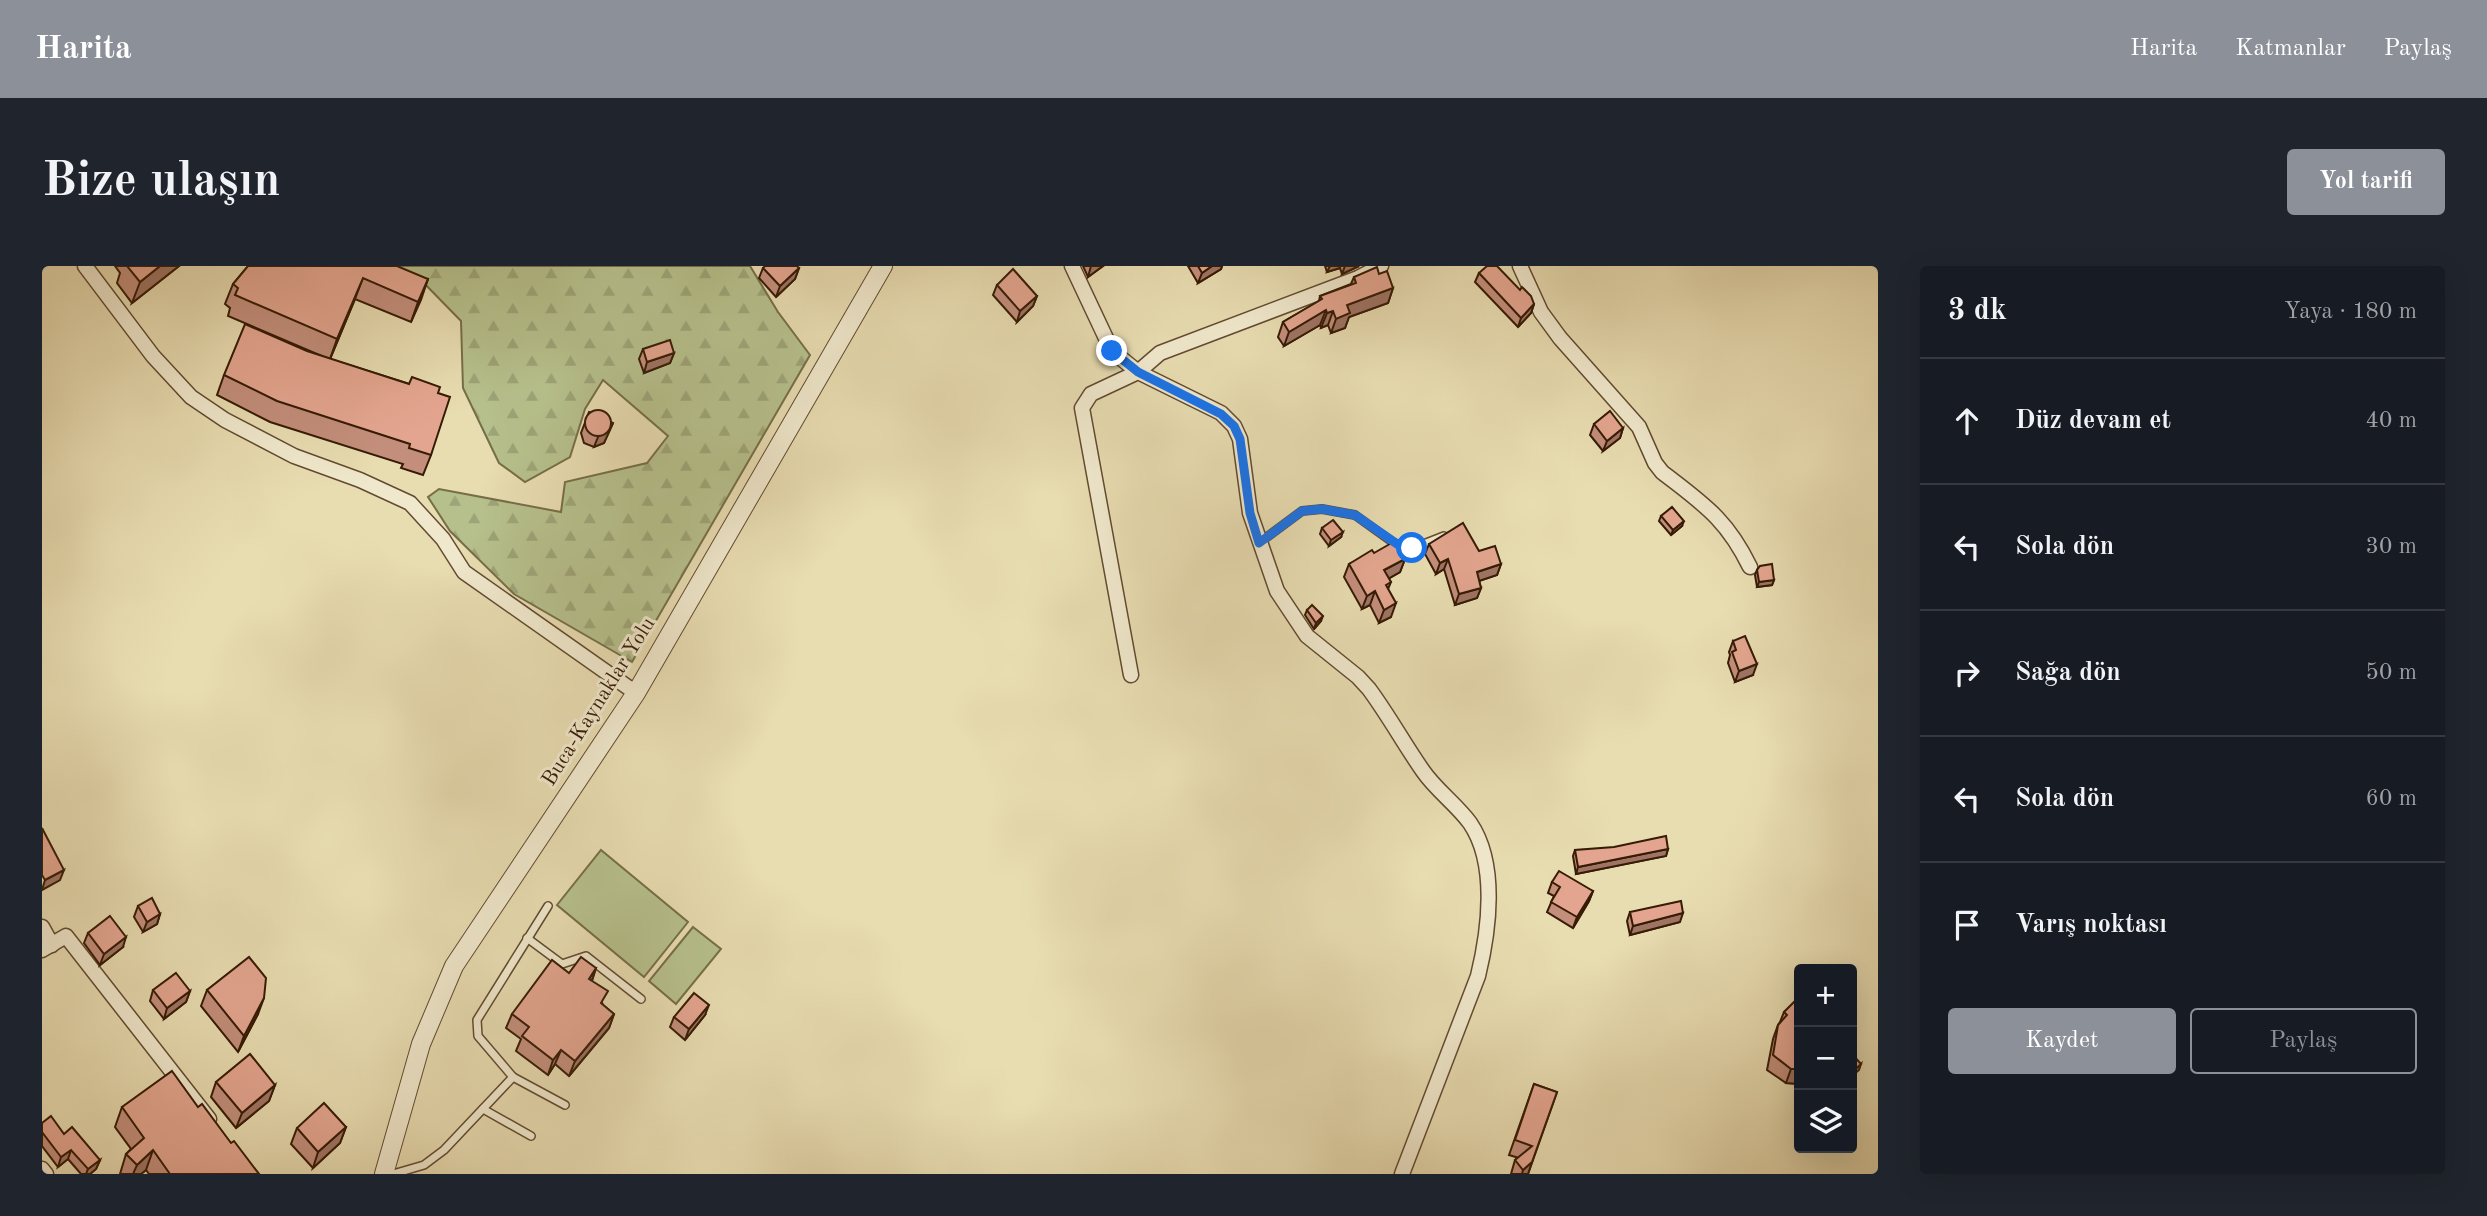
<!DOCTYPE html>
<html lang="tr">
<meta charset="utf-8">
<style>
body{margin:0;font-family:"Old Standard TT",serif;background:#20242c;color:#f1f3f6}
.controls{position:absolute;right:21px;bottom:21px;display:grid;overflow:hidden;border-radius:7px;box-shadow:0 7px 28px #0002}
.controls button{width:63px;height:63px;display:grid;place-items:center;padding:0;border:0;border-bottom:2px solid #363941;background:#171b24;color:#f1f3f6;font:35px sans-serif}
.stop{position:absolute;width:21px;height:21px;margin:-16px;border:5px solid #1a73e8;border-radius:50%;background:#fff}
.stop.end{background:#1a73e8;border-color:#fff;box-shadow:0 2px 7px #0008}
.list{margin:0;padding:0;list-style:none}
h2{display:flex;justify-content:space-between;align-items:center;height:91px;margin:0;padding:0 28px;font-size:30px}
h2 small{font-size:23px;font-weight:400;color:#9ea1a6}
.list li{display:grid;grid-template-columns:46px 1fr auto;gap:21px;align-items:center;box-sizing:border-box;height:126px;padding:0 28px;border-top:2px solid #363941}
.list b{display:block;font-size:26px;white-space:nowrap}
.list em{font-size:23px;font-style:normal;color:#9ea1a6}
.actions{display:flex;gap:14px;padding:21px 28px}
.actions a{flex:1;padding:16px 0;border:2px solid #8c9099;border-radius:7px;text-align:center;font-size:24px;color:#8c9099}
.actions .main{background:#8c9099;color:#fff}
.icon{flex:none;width:38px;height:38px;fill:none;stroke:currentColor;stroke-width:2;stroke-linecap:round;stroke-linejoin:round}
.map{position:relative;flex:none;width:1836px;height:908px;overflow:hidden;border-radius:7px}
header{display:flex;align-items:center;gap:42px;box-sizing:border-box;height:98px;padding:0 35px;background:#8c9099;color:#fff}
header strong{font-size:33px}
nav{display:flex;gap:38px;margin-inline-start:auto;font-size:24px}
.intro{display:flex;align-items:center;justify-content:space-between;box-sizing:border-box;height:168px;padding:0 42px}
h1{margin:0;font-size:49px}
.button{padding:18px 32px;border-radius:7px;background:#8c9099;color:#fff;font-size:24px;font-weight:700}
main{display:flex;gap:42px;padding:0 42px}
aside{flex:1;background:#171b24;border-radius:7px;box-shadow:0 7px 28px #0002}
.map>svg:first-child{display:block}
</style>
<header>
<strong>Harita</strong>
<nav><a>Harita</a><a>Katmanlar</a><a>Paylaş</a></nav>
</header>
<div class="intro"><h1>Bize ulaşın</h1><a class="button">Yol tarifi</a></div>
<main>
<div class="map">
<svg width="1836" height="908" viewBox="0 0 1836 908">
<defs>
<pattern id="forest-firs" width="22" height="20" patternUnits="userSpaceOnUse" patternTransform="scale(1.75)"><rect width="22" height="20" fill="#b6c08c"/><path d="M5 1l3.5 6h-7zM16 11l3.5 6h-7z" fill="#9da477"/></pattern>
</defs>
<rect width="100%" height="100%" fill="#e8dcb1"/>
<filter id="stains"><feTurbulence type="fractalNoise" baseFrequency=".00286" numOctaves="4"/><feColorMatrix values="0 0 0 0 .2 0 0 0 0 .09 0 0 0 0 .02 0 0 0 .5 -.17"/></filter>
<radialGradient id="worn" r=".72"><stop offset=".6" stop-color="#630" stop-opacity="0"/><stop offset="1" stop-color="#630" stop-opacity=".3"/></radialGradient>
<polygon fill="url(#forest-firs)" stroke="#766e48" stroke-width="2" points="339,0 708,0 736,46 768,89 590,396 472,328 408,265 386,231 397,223 519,246 523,216 605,197 626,170 561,114 543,143 528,191 483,216 457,197 421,122 419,55 375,10"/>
<g fill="#b6c08c" stroke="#766e48" stroke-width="2">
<polygon points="559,584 646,656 602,711 515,639"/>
<polygon points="651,661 679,683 634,738 607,715"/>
</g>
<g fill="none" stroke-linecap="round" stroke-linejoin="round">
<g stroke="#624b30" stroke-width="10">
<g id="service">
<polyline points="1217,277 1260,245 1280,243 1313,249 1352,277 1365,282 1374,281 1402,270"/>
<polyline points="485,672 520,698 544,690 599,733"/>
<polyline points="471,811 523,839"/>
<polyline points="441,843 489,870"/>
<polyline points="351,908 382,899 402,884 471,811 436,770 435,754 506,640"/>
</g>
</g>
<g stroke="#624b30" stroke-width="17">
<g id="minor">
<polyline points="43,0 111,90 149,131 183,154 252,190 318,214 368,237 401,273 422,306 594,427"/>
<polyline points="1030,0 1070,85 1096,106 1118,87 1316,12 1339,0"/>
<path d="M1478 0 1499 46 1518 72 1597 161 1613 197 1620 206C1661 238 1684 252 1708 301"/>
<path d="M1089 409 1040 142 1049 128 1096 106 1179 147 1192 160 1198 173 1208 247 1235 325 1265 370 1316 411 1327 423C1347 450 1362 478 1381 505 1394 524 1414 538 1428 557 1456 598 1447 665 1436 710L1360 908"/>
<polyline points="0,661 10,679"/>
<polyline points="0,684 24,670 167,853"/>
<polyline points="0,903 4,908"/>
</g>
</g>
<g stroke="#624b30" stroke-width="20">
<polyline id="tertiary" points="342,908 379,778 412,700 594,427 841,0"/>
</g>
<use href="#service" stroke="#f0e8cc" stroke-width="7"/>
<use href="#minor" stroke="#f0e8cc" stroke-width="14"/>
<use href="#tertiary" stroke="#f0e8cc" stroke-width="18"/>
</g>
<g fill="#c38e7b" stroke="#361b05" stroke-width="2">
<polygon points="73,0 137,0 90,37 75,17 78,7"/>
<polygon points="206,0 386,13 369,56 313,33 288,93 396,127 389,189 381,209 359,202 361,198 228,156 175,129 182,109 265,85 282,91 186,50 188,42 183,38 191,18"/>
<polygon points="1041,0 1061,0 1046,11"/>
<polygon points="1146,0 1180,0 1179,3 1156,17"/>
<polygon points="1283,0 1317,0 1300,8 1298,2 1285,6"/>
<polygon points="721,2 757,2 753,13 734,31 717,12"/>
<polygon points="1437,7 1492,38 1489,47 1476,61 1433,16"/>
<polygon points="1337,8 1351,22 1346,37 1307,51 1303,62 1289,67 1286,59 1279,62 1278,59 1242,80 1236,71 1241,56 1277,35 1278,30 1309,18 1312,11"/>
<polygon points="955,19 995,30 991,40 975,56 951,29"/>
<polygon points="601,83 632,87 628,97 602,107 597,93"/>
<polygon points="547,146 571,157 562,177 552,181 542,177 539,167"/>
<polygon points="1552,158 1581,162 1578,172 1561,185 1548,169"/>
<polygon points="1619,250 1640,260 1629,269 1617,255"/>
<polygon points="1280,262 1299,271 1287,280 1278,268"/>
<polygon points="1387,278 1437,285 1459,298 1455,309 1437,315 1439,322 1435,332 1413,339 1402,303 1394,308 1383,288"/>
<polygon points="1332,287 1363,293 1358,306 1346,313 1349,316 1346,323 1349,351 1337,357 1328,339 1320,343 1302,311 1307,298"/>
<polygon points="1715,304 1732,314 1730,319 1715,321 1713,309"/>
<polygon points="1265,344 1279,355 1272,363 1263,349"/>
<polygon points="1691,375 1711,409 1693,416 1686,397 1688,389 1687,386"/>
<polygon points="1626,583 1624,590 1534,608 1531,590 1533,584"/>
<polygon points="1510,616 1551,625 1547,635 1531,662 1505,646 1512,630 1506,627"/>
<polygon points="96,640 118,648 115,658 101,666 92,651"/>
<polygon points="1588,646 1638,656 1588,669 1585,655"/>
<polygon points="46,667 81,681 58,699 42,677"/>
<polygon points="554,702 550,715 561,739 572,748 567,762 527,810 513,798 506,809 474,785 479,773 464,762 470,748 527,707"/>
<polygon points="111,724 148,725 144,736 122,753 108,735"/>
<polygon points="165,724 216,748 196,786 159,740"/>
<polygon points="1757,727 1757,818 1744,817 1725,804 1731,773 1736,759 1738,756 1742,746 1754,735"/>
<polygon points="663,749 643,774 628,761 632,751"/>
<polygon points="174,816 233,819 227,835 194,862 169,831"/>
<polygon points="1492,818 1515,826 1486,908 1469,908 1473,894 1477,892 1467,889"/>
<polygon points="80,841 156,841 217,908 107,908 104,904 99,908 78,908 84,888 89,883 73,861"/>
<polygon points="0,857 22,868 58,894 54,903 48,908 39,908 26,893 16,901 0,880"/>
<polygon points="304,861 298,877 271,902 249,878 255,862"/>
</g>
<g fill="#9f7464" stroke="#361b05" stroke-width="2">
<polygon points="118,0 137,0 90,37 98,16"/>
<polygon points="1049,0 1061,0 1046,11"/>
<polygon points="1170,0 1180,0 1179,3 1156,17 1160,7"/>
<polygon points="1288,0 1298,0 1298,2 1285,6"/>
<polygon points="1303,0 1317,0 1300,8"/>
<polygon points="757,2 753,13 734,31 738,20"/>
<polygon points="321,12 313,33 288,93 295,73"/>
<polygon points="386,13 379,34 369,56 376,36"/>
<polygon points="1351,22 1346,37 1307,51 1303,62 1289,67 1294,53 1305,39"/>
<polygon points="995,30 991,40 975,56 978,45"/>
<polygon points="1492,38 1489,47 1476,61 1479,52"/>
<polygon points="1284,44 1278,59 1242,80 1247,66"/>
<polygon points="1291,45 1286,59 1279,62 1285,47"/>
<polygon points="632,87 628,97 602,107 605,96"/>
<polygon points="571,157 562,177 552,181 556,171"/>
<polygon points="1581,162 1578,172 1561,185 1565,175"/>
<polygon points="1642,255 1640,260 1629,269 1631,264"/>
<polygon points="1301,266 1299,271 1287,280 1289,274"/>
<polygon points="1363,293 1358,306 1337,318 1342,304"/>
<polygon points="1406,293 1402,303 1394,308 1398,297"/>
<polygon points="1459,298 1455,309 1431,317 1435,306"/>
<polygon points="1732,314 1730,319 1715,321 1717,316"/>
<polygon points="1439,322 1435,332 1413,339 1417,328"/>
<polygon points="1333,325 1328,339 1320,343 1325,330"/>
<polygon points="1354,337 1349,351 1337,357 1342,344"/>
<polygon points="1281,350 1279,355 1272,363 1274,357"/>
<polygon points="1715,398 1711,409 1693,416 1697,405"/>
<polygon points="1626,583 1624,590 1534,608 1536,601"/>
<polygon points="22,604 18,614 0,624 3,614"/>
<polygon points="1551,625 1547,635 1531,662 1535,651"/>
<polygon points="1641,647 1638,656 1588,669 1591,660"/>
<polygon points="118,648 115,658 101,666 105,656"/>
<polygon points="84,671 81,681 58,699 62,688"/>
<polygon points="554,702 549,717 547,713"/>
<polygon points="148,725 144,736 122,753 125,742"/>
<polygon points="222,732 216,748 196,786 202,770"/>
<polygon points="667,739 663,749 643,774 647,763"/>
<polygon points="572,748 567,762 527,810 533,795"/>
<polygon points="519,784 513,798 506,809 511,794"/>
<polygon points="1819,798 1817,804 1810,810 1810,806"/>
<polygon points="1749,803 1757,803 1757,818 1744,817"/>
<polygon points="233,819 227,835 194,862 200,847"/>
<polygon points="304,861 298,877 271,902 276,886"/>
<polygon points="29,884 26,893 16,901 19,891"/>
<polygon points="111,884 104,904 99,908 91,908 95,899"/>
<polygon points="58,894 54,903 48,908 44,908 46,903"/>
<polygon points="1490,896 1486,908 1480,908 1481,904"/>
</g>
<g fill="#e3a58f" stroke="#361b05" stroke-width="2">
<polygon points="85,0 118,0 98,16"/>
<polygon points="206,0 355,0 386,13 376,36 321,12 295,73 193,29 196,22 191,18"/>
<polygon points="723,0 755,0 757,2 738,20 721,2"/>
<polygon points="1156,0 1170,0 1160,7"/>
<polygon points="1445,0 1455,0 1478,24 1480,21 1489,30 1492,38 1479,52 1437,7"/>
<polygon points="1335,1 1337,8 1345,5 1351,22 1305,39 1308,47 1294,53 1291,45 1285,47 1284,44 1247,66 1241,56 1280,33 1278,30 1314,17 1312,11"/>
<polygon points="971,3 995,30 978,45 955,19"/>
<polygon points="203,58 265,85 367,118 370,111 398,121 396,127 408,131 389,189 367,182 368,178 235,135 182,109"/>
<polygon points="628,74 632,87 605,96 601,83"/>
<circle cx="556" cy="157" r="13"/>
<polygon points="1568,145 1581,162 1565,175 1552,158"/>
<polygon points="1630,241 1642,255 1631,264 1619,250"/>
<polygon points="1291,254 1301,266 1289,274 1280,262"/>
<polygon points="1421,257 1437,285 1453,280 1459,298 1435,306 1439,322 1417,328 1406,293 1398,297 1387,278"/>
<polygon points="1353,275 1363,293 1342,304 1349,316 1344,319 1354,337 1342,344 1333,325 1325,330 1307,298 1330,284 1332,287"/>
<polygon points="1730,298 1732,314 1717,316 1715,304 1718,300"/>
<polygon points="1270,339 1281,350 1274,357 1265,344"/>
<polygon points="1703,370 1715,398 1697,405 1690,386 1694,384 1691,375"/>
<polygon points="0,562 22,604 3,614 0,609"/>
<polygon points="1624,570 1626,583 1536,601 1533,584 1572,581"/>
<polygon points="1517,605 1551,625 1535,651 1509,636 1518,621 1510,616"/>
<polygon points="110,632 118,648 105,656 96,640"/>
<polygon points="1639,635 1641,647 1591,660 1588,646"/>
<polygon points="68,650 84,671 62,688 46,667"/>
<polygon points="207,691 224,712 222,732 202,770 165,724"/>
<polygon points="539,691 554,702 547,713 566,725 559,737 572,748 533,795 519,784 511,794 480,770 487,761 470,748 510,694 527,707"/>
<polygon points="134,707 148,725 125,742 111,724"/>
<polygon points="652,727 667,739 647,763 632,751"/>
<polygon points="1757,731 1757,803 1749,803 1731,789 1736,759 1745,749 1742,746"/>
<polygon points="208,788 233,819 200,847 174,816"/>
<polygon points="1810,788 1819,798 1810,806"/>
<polygon points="130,805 156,841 160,838 189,877 192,875 217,908 128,908 111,884 95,899 84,888 102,872 80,841"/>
<polygon points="1492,818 1515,826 1490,896 1481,904 1473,894 1490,880 1473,874"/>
<polygon points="282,837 304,861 276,886 255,862"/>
<polygon points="9,850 22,868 30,861 58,894 46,903 29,884 19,891 0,866 0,857"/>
</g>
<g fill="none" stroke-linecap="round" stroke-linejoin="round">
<polyline stroke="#1a73e8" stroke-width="9" points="1070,85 1096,106 1179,148 1192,160 1198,173 1208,247 1217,277 1260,245 1280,243 1313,249 1358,280 1370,282"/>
</g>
<g text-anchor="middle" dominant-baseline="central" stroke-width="6" stroke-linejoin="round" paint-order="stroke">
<g font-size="21" fill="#361b05" stroke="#f0e8cc">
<text transform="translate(557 436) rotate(-58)">Buca-Kaynaklar Yolu</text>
</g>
</g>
<rect width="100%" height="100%" filter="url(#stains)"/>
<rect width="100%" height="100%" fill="url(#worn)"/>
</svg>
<div class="controls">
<button>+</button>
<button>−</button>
<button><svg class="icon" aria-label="layers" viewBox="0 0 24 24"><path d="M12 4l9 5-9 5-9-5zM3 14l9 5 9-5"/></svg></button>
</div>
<div class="stop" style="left:1370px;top:282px"></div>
<div class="stop end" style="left:1070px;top:85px"></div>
</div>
<aside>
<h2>3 dk<small>Yaya · 180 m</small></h2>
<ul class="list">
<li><svg class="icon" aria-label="ahead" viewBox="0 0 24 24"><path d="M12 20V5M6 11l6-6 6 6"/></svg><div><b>Düz devam et</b></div><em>40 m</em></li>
<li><svg class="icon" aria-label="left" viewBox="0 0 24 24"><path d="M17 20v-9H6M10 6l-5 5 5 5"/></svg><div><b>Sola dön</b></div><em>30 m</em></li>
<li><svg class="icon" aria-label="right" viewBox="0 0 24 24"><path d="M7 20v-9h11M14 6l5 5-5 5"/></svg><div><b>Sağa dön</b></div><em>50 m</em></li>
<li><svg class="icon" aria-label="left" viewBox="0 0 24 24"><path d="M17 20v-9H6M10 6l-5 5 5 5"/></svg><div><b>Sola dön</b></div><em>60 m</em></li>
<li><svg class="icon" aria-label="arrive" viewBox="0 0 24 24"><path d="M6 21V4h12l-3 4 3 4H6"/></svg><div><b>Varış noktası</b></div></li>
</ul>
<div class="actions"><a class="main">Kaydet</a><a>Paylaş</a></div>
</aside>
</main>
